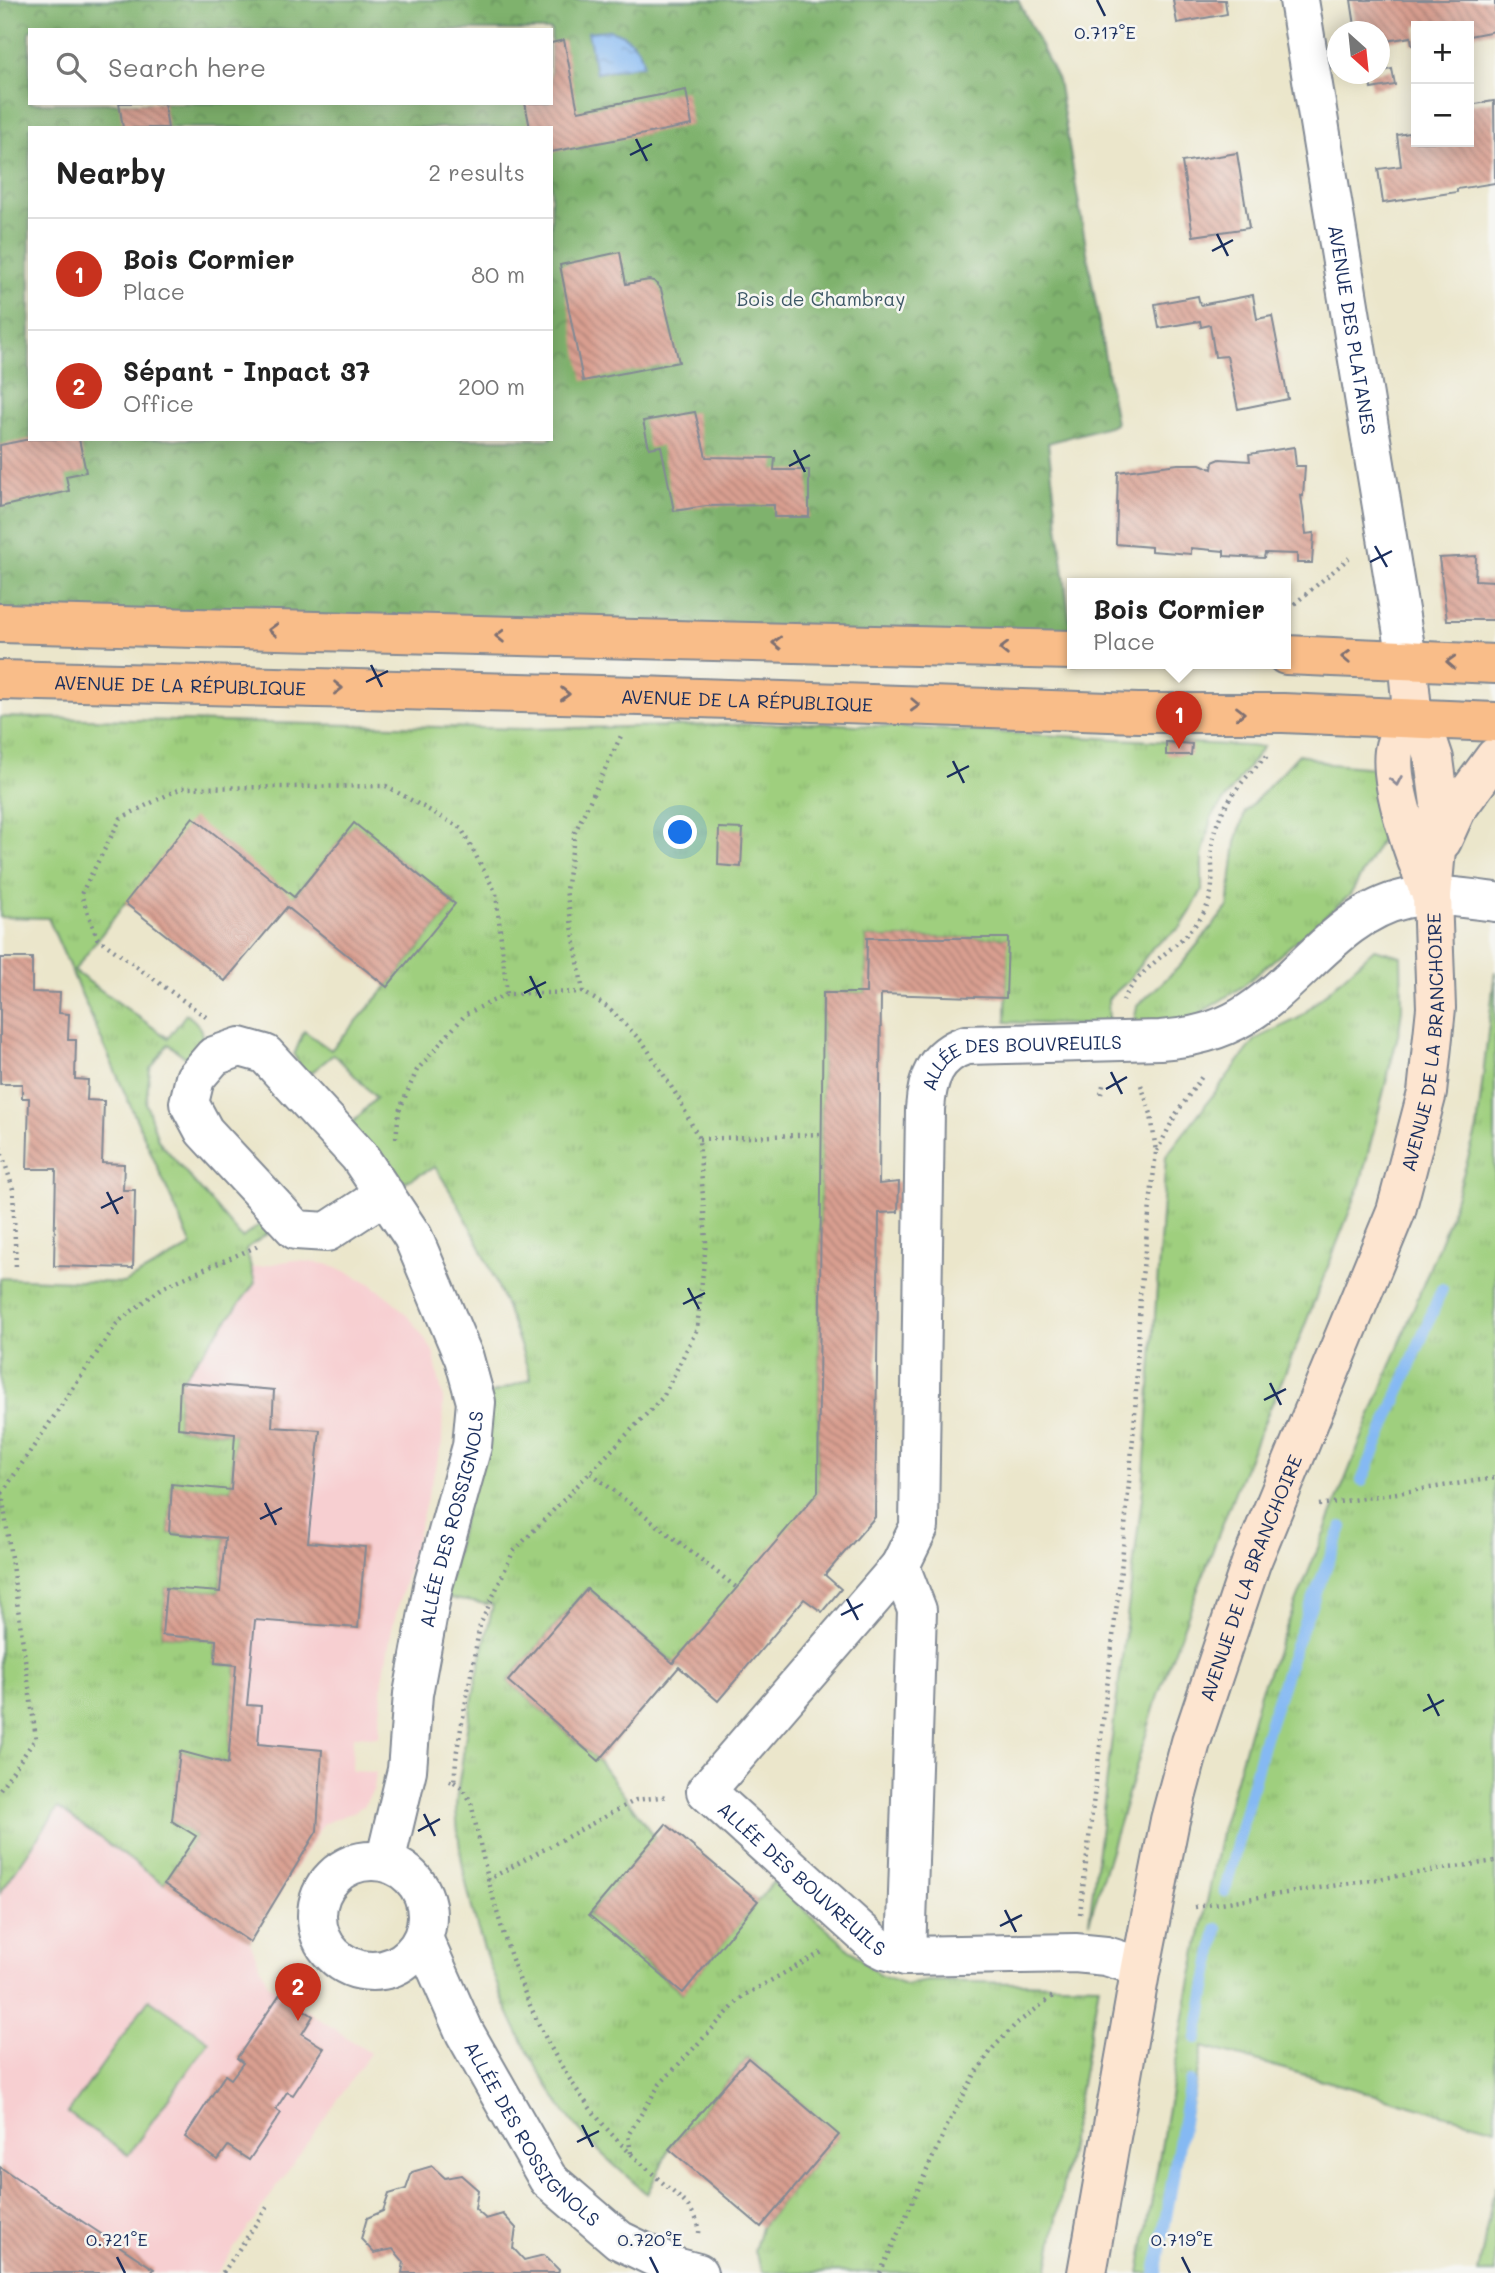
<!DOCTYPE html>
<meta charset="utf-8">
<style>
body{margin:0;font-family:Mali,sans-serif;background:#f2f2f2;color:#222}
.controls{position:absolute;right:21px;top:21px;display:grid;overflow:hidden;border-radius:0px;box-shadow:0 4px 18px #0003}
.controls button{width:63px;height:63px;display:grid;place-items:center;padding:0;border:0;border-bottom:2px solid #e0e0e0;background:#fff;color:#222;font:35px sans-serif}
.compass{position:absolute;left:1327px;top:21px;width:63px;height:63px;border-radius:50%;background:#fff;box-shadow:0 4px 18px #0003;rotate:153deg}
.you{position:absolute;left:681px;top:833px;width:24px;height:24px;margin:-18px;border:5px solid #fff;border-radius:50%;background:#1a73e8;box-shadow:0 0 0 10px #1a73e833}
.badge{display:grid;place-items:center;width:46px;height:46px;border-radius:50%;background:#c8321e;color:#fff;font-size:23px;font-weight:700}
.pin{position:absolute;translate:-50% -58px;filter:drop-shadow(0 2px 4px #0008)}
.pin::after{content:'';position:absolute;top:37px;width:24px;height:21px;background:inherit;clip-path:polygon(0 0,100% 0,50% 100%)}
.popup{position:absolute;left:1067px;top:578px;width:224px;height:91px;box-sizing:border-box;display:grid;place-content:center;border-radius:0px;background:#fff;filter:drop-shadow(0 2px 5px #0005);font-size:23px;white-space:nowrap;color:#767676}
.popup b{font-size:26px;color:#222}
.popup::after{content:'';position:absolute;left:50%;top:100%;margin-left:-14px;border:14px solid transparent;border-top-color:#fff}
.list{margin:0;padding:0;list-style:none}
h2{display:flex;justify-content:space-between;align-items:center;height:91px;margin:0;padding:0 28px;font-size:30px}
h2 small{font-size:23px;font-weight:400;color:#767676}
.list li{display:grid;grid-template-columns:46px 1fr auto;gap:21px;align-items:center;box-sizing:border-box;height:112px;padding:0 28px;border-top:2px solid #e0e0e0}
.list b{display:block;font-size:26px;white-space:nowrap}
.list p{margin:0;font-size:23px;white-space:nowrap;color:#767676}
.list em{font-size:23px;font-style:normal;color:#767676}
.icon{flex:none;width:38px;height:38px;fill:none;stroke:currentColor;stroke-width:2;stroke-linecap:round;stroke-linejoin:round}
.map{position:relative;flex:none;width:1495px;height:2273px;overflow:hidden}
.search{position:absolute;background:#fff;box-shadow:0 4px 18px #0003;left:28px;top:28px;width:525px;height:77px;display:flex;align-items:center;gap:18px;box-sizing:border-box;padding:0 24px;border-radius:0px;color:#767676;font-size:26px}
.panel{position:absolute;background:#fff;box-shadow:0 4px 18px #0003;left:28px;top:126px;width:525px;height:315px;border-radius:0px}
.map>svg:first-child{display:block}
</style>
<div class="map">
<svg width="1495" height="2273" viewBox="0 0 1495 2273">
<defs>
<pattern id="grass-tufts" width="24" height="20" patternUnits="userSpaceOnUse" patternTransform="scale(1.75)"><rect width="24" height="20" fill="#9fcf7e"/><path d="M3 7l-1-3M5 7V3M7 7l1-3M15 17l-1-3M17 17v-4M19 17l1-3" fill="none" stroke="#88b26f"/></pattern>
<pattern id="forest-crowns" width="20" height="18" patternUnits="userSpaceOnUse" patternTransform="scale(1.75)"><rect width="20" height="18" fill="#7fb26d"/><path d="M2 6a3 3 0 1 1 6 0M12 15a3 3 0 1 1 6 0" fill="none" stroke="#67915d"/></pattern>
<pattern id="water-ripples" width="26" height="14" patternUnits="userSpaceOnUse" patternTransform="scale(1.75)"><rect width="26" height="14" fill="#85b9f3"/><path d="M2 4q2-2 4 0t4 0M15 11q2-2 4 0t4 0" fill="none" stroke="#6c97c8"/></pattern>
<pattern id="building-back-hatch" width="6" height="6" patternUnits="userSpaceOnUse" patternTransform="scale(1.75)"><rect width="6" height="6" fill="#d99f90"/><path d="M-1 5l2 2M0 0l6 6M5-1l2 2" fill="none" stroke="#af8279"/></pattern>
</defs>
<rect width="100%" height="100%" fill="#f6f6f2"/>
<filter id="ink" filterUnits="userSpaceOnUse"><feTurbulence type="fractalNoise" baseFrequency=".0143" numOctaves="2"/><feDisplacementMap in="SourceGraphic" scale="14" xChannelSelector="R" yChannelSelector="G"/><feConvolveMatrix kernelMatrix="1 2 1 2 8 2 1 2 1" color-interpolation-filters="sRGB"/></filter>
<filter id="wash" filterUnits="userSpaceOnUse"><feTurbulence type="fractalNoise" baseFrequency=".00686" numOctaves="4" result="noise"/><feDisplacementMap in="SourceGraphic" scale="28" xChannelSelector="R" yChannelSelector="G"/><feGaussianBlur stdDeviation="1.57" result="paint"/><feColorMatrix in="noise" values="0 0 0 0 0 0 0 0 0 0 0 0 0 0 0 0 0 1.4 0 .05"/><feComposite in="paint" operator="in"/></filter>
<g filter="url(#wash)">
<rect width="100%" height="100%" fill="#ebe6cb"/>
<polygon fill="#f7cfd1" points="292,1260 326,1264 348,1272 371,1284 393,1301 413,1322 433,1351 443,1399 442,1443 392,1629 383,1678 379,1737 353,1736 352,1771 376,1772 374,1789 364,1805 354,1812 323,1824 250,1942 268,1984 370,2053 217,2273 0,2273 0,1813 137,1325 247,1269"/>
<g fill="url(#grass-tufts)" stroke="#5d7f6e" stroke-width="2">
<path d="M0 717 525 729 820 723 1263 747 1211 818 1202 857V890L1191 911 1181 927 1153 947 1127 982 1108 999 1109 1026 1006 1022 1007 938H867L866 993H823L818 1492 679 1667 587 1589 508 1681 599 1761 655 1838 589 1915 682 1993 773 1882 879 1975 905 1985 929 1981 1099 1985 1047 2273 763 2272 754 2252 761 2227 838 2135 748 2058 669 2149 647 2194C619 2169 590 2146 568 2116 507 2032 462 1913 456 1809 456 1794 460 1777 462 1762 469 1709 481 1657 493 1605L446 1598 490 1394 531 1379C508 1304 479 1233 435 1167L395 1187 351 1124 376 1098 334 1054 306 1077 294 1055 304 1031 331 1050 387 987 455 904 354 824 294 897 125 903 74 971 168 1038 186 1014C207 1028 206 1042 192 1062L168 1044 150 1069 146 1103 158 1140 242 1238 266 1220 274 1229 246 1249 255 1283 180 1382 178 1428 235 1434 231 1490 172 1485 169 1533 225 1538 220 1592 166 1588 162 1635 216 1640 215 1663 236 1665 228 1764 180 1751 172 1821 196 1836 164 1884 58 1808 0 1893V1278L124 1283 192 1246 48 918 0 917Z"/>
<polygon points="1299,754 1330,764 1376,768 1384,786 1384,835 1350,895 1243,986 1185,1023 1133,1026 1137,1006 1180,966 1228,907 1236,842 1245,812"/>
<polygon points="1374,949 1401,956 1402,1009 1399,1031 1360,1185 1299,1340 1237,1486 1159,1692 1089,1922 1143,1489 1166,1156 1256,1039 1299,1018"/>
<polygon points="1495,971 1495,2129 1203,2046 1157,2273 1139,2273 1187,2000 1222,1828 1260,1693 1450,1217 1477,1129"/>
<polygon points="1495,2185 1495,2273 1478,2273"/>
</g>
<path fill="url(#forest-crowns)" stroke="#4d7066" stroke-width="2" fill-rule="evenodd" d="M0 0H1018L1058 80 1116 424 1048 443 1072 640 0 623ZM30 30H551V103H30ZM30 128H551V439H30Z"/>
<polygon fill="#9fcf7e" stroke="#5d7f6e" stroke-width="2" points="149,1999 209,2041 128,2155 68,2113"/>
<path fill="url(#water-ripples)" stroke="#5074a8" stroke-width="2" d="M609 30C626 34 643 47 643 65L596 73 588 32Z"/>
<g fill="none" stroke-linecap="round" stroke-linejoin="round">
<g stroke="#85b9f3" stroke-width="12">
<polyline points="1362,1481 1442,1289"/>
<polyline points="1225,1891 1265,1737 1295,1646 1342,1527"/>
<polyline points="1197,2038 1217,1929"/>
<polyline points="1156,2273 1190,2082"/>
</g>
</g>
<g id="blocks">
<g fill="url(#building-back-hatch)">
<polygon points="1173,0 1225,0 1227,14 1177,23"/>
<polygon points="1351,0 1495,0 1495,31 1469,36 1469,26 1416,26 1416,44 1412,45 1411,37 1380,42 1380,32 1356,32"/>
<polygon points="564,40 578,111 686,90 692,125 551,152 551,128 530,128 525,103 551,103 551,43"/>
<polygon points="1392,69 1395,85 1371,89 1369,74"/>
<polygon points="1494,101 1495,183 1457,189 1457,192 1383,203 1378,169 1401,166 1397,135 1416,132 1416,142 1469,142 1469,122 1471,122 1469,105"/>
<polygon points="119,103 164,103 168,128 123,128"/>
<polygon points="1237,153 1249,228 1193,236 1182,162"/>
<polygon points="620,252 626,284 649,280 654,281 661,289 679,362 583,381 560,265"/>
<polygon points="1253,295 1257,319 1272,316 1288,399 1238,409 1227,356 1215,357 1210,325 1201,327 1200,321 1159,328 1155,304 1198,296 1200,305"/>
<polygon points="695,412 706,457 775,458 774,470 809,470 809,517 774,517 774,505 706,506 674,511 661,446 649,448 643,421"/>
<polygon points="30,439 79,439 86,472 66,476 69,491 0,507 0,445"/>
<polygon points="1294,447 1296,466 1305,466 1303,496 1301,495 1306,534 1314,533 1312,563 1297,563 1297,554 1265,553 1264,558 1224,556 1224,551 1191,548 1191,554 1151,551 1151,547 1116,544 1118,472 1178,464 1200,464 1212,469 1213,462 1220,459 1250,461 1249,454"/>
<polygon points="1476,556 1475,580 1495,581 1495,620 1447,620 1439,558"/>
<polygon points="1166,742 1192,744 1191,755 1166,755"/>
<polygon points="193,817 294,897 354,823 455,904 387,987 287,907 225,981 125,903"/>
<polygon points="719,828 743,829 741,867 718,865"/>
<polygon points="867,938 1008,938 1006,998 881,994 879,1184 899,1182 898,1212 879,1213 875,1517 825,1575 841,1589 822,1612 804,1599 718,1701 679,1667 599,1761 508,1681 587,1589 673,1663 818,1492 823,993 866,993"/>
<polygon points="0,958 32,958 32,992 60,993 59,1013 69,1014 68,1040 76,1040 75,1079 88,1080 87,1100 104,1101 102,1163 124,1164 123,1190 135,1190 133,1268 54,1266 56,1169 27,1169 29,1098 22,1098 22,1084 0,1084"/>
<polygon points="180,1382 274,1390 272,1427 320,1430 308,1542 365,1547 358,1628 255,1620 247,1705 261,1706 258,1744 322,1750 317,1831 250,1942 164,1884 196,1836 172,1821 180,1751 228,1764 236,1665 215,1663 216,1640 162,1635 166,1588 220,1592 225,1538 169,1533 172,1484 231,1490 235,1434 178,1428"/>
<polygon points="666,1824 758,1901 683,1993 589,1915"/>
<polygon points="280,1994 313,2016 302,2034 324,2048 293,2095 287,2092 276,2109 281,2113 249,2160 228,2146 218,2160 185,2137 225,2075 231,2079 243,2063 237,2058"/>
<polygon points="748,2058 839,2135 761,2227 669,2149"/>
<polygon points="432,2166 445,2178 461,2175 478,2190 475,2209 486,2219 503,2214 516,2228 513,2248 524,2260 544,2255 559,2270 558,2273 402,2273 404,2262 393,2249 374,2253 361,2239 367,2218 383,2211 389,2194 406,2189 412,2172"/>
<polygon points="0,2167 154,2269 151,2273 0,2273"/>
</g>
</g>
</g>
<g filter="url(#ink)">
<use href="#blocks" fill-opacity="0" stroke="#838a94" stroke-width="2"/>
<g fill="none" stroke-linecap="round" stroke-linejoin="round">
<g stroke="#838a94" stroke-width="42">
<g id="street">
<path id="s1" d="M1299 0 1407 659"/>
<path id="s2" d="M900 1566 706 1791 877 1946 885 1950 906 1956"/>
<circle cx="372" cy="1916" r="55"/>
<path id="s3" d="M385 1862 407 1770 413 1694 433 1586 472 1446 476 1402 464 1358 413 1237 359 1156 265 1054 240 1047 214 1056 195 1078 189 1103 204 1131 296 1230 327 1232 385 1194"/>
<path id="s4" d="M423 1938 465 2033 548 2179 619 2240 675 2267 698 2273"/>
<path id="s5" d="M1141 1967 1106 1956 1075 1953 906 1956 917 1610 900 1566 919 1527 925 1109C927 1079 935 1055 966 1045L1160 1040C1189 1038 1217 1032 1242 1017 1297 985 1339 913 1405 899 1435 893 1465 898 1495 902"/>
</g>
</g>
<g stroke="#838a94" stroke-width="42">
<g id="secondary">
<path d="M1413 719C1406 727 1398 735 1395 746 1386 779 1416 862 1431 894"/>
<polyline points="1442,841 1456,810 1495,757"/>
<path id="s6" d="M1087 2273 1141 1967 1170 1820 1191 1742 1251 1563 1396 1211 1427 1093 1436 1008 1432 895 1440 804 1434 759 1429 744 1413 719 1407 659"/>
</g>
</g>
<g stroke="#838a94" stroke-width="42">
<g id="primary">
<polyline points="0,623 1072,650"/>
<polyline points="1286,655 1495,664"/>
<path id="s7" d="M0 680 640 696 1138 713H1283L1495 722"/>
</g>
</g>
<g stroke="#838a94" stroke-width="4.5" stroke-dasharray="2 5" stroke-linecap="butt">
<polyline points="1286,614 1287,610 1349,558"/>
<polyline points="583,992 566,890 575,832 621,736"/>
<path d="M1123 1001C1140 964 1183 947 1203 914 1220 886 1207 860 1214 834 1222 802 1246 776 1269 754"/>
<polyline points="206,1017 97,938 81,894 121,818 181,788 386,786 461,828 496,893 507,994"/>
<polyline points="1101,1094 1104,1081"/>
<polyline points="396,1138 399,1111 417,1070 466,1014 507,994 583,992 609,1008 644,1044 679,1099 699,1139 706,1242 697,1329 663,1397 513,1552 480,1625 457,1750 454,1782 446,1780"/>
<polyline points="699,1139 822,1134"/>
<polyline points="0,1147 13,1189 16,1268"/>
<polyline points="1157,1151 1176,1114 1203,1075"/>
<polyline points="591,1473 737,1588"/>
<polyline points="2,1493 118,1322 163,1287 258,1246"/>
<polyline points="1319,1505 1495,1478"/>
<path d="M454 1782 463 1788 471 1802C495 1919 524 2029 602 2123 620 2145 642 2164 663 2183 671 2191 683 2199 690 2209 695 2216 700 2224 699 2233"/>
<polyline points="0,1789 36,1738 2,1493"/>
<polyline points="487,1880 636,1800 668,1796"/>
<polyline points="1195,1907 1495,1861"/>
<polyline points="1080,1914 1122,1561 1135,1415 1140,1295 1156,1152 1151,1114 1140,1082"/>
<polyline points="631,2153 628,2135 660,2084 743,1996 824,1951"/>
<polyline points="223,2273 268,2206"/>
<polyline points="880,2273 948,2124 974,2076 993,2048 1016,2024 1053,1996"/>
</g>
<use href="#street" stroke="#fff" stroke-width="38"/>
<use href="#secondary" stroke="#fde5d0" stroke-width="38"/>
<use href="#primary" stroke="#f9bd89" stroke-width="38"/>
</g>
<defs><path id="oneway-chevron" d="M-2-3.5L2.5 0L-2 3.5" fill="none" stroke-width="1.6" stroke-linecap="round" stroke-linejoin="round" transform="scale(1.75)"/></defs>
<g stroke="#7f6f71">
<use href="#oneway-chevron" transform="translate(273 630) rotate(-178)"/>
<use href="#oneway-chevron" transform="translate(500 636) rotate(-179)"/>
<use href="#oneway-chevron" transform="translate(777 643) rotate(-179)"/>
<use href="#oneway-chevron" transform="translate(1004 649) rotate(-179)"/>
<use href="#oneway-chevron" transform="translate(1346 657) rotate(-178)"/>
<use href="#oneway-chevron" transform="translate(1451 662) rotate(-177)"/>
<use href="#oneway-chevron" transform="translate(338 688) rotate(1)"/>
<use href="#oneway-chevron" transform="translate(565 694) rotate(1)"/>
<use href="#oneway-chevron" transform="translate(915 705) rotate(2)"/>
<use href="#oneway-chevron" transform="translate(1240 713)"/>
</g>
<use stroke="#8c8a97" href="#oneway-chevron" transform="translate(1396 781) rotate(79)"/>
</g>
<path fill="none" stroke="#1b2f5e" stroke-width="2.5" d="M1097 0 1105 16M636 139 647 161M630 155 652 144M1217 234 1228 256M1212 251 1233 240M794 450 805 472M789 466 810 455M1375 546 1387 567M1370 562 1392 551M371 665 382 687M366 682 388 671M953 761 964 783M947 777 969 766M530 976 541 998M524 993 546 982M1111 1072 1122 1094M1106 1089 1127 1077M107 1192 118 1214M101 1208 123 1197M688 1288 699 1309M683 1304 705 1293M1270 1383 1281 1405M1264 1400 1286 1389M265 1503 276 1525M260 1519 282 1508M847 1599 858 1620M841 1615 863 1604M1428 1694 1439 1716M1423 1711 1444 1700M424 1814 435 1836M418 1831 440 1819M1005 1910 1016 1932M1000 1926 1022 1915M582 2125 593 2147M577 2142 599 2131M117 2257 125 2273M650 2257 658 2273M1182 2257 1190 2273"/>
<g text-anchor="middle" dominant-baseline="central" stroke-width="5" stroke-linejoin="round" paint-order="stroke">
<g font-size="19" fill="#3c5766" stroke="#f6f6f2">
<text x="821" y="298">Bois de Chambray</text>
</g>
<g font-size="19" fill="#1b2f5e" stroke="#f6f6f2">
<text stroke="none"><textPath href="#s1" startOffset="334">AVENUE DES PLATANES</textPath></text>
<text stroke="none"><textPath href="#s7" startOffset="180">AVENUE DE LA RÉPUBLIQUE</textPath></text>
<text stroke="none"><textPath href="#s7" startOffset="747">AVENUE DE LA RÉPUBLIQUE</textPath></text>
<text stroke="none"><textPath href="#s6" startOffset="1283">AVENUE DE LA BRANCHOIRE</textPath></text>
<text stroke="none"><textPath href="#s5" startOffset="1220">ALLÉE DES BOUVREUILS</textPath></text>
<text stroke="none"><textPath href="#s3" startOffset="350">ALLÉE DES ROSSIGNOLS</textPath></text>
<text stroke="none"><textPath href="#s6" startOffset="716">AVENUE DE LA BRANCHOIRE</textPath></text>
<text stroke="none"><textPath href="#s2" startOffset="427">ALLÉE DES BOUVREUILS</textPath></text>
<text stroke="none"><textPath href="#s4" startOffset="226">ALLÉE DES ROSSIGNOLS</textPath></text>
</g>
</g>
<g font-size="18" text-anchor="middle" fill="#1b2f5e" stroke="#f6f6f2" stroke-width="5" stroke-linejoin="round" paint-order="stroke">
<text x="1105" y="39">0.717°E</text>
<text x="117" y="2246">0.721°E</text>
<text x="650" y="2246">0.720°E</text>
<text x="1182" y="2246">0.719°E</text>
</g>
</svg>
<div class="controls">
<button>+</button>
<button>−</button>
</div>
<svg class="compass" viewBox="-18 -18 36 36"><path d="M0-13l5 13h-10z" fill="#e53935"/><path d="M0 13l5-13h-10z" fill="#767676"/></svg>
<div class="you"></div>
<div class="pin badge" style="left:1179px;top:749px">1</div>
<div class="popup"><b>Bois Cormier</b>Place</div>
<div class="pin badge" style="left:298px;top:2021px">2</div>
<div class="search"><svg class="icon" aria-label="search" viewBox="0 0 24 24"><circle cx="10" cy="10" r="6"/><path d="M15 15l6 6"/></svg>Search here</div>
<section class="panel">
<h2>Nearby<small>2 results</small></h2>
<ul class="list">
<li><span class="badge">1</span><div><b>Bois Cormier</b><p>Place</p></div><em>80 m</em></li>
<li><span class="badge">2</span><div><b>Sépant - Inpact 37</b><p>Office</p></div><em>200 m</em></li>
</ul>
</section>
</div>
